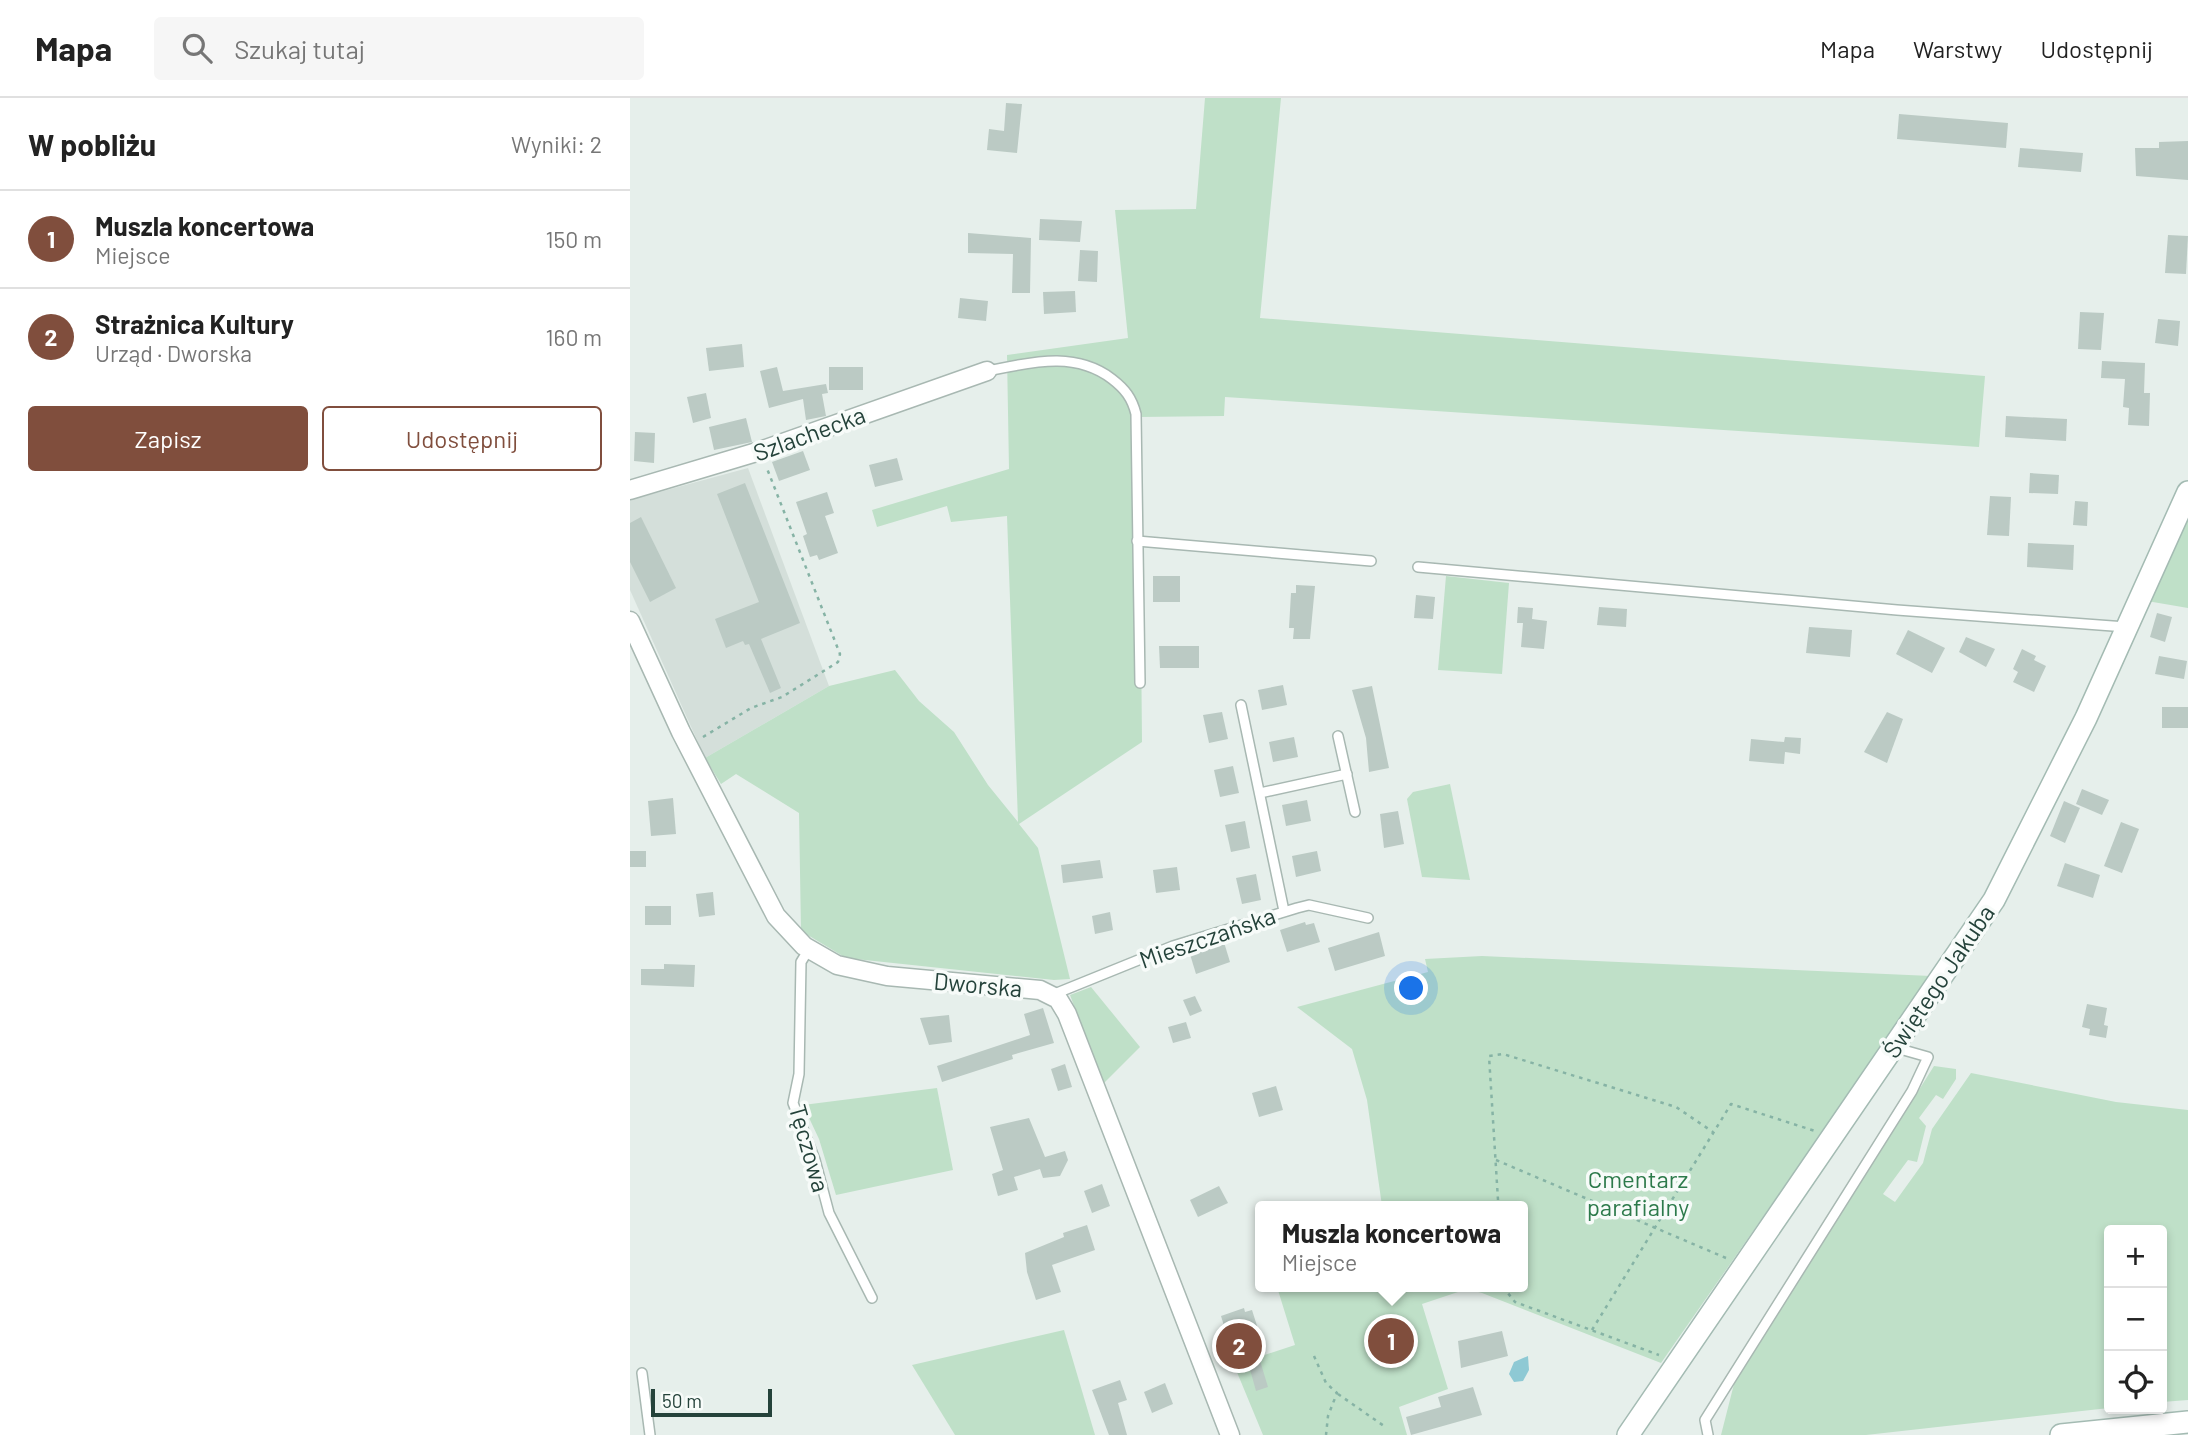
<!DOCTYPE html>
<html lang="pl">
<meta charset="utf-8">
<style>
body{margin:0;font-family:Barlow,sans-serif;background:#f6f6f6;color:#222}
.controls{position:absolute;right:21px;bottom:21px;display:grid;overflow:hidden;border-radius:7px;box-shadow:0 4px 10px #0003}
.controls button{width:63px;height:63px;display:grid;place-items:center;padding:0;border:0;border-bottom:2px solid #e0e0e0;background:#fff;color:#222;font:35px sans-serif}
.scale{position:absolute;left:21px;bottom:18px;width:121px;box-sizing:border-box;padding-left:7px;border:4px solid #24423a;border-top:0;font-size:19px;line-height:24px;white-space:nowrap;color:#24423a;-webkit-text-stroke:5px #f7fbf9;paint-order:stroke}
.you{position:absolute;left:782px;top:891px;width:24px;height:24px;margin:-18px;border:5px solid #fff;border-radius:50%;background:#1a73e8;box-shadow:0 0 0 10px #1a73e833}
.badge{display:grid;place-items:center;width:46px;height:46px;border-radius:50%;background:#804e3d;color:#fff;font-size:23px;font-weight:700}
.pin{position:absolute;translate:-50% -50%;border:4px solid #fff;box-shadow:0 2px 7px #0006}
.popup{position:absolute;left:625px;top:1103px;width:273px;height:91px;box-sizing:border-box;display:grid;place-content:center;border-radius:7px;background:#fff;filter:drop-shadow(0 2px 5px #0005);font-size:23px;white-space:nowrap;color:#767676}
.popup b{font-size:26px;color:#222}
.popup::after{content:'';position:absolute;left:50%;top:100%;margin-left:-14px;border:14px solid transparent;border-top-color:#fff}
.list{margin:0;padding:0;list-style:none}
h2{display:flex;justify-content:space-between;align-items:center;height:91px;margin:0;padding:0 28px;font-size:30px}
h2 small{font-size:23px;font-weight:400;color:#767676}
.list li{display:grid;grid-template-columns:46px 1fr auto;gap:21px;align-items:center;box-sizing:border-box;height:98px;padding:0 28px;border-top:2px solid #e0e0e0}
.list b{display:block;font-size:26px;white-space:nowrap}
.list p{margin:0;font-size:23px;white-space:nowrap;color:#767676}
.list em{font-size:23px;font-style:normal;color:#767676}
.actions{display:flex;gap:14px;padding:21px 28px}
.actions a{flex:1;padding:16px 0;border:2px solid #804e3d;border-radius:7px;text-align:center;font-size:24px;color:#804e3d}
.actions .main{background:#804e3d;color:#fff}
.icon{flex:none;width:38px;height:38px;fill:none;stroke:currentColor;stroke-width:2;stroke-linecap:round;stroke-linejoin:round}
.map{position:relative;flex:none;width:1558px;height:1337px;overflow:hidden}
header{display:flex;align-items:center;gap:42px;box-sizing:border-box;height:98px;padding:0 35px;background:#fff;border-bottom:2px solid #e0e0e0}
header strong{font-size:33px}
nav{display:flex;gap:38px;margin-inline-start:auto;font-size:24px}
.search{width:490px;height:63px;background:#f6f6f6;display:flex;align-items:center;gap:18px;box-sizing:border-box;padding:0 24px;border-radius:7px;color:#767676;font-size:26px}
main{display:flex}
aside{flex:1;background:#fff}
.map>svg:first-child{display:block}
</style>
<header>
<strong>Mapa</strong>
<div class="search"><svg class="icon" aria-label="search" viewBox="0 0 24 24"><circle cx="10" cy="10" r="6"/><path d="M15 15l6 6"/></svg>Szukaj tutaj</div>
<nav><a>Mapa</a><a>Warstwy</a><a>Udostępnij</a></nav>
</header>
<main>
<aside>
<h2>W pobliżu<small>Wyniki: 2</small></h2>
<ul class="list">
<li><span class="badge">1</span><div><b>Muszla koncertowa</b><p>Miejsce</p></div><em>150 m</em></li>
<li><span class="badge">2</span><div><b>Strażnica Kultury</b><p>Urząd · Dworska</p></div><em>160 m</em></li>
</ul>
<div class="actions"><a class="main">Zapisz</a><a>Udostępnij</a></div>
</aside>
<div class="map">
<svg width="1558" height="1337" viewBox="0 0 1558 1337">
<rect width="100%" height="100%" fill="#e6efeb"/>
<polygon fill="#d4dfda" points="118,370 199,588 75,660 0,492 0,402"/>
<g fill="#bfe0c8">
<polygon points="575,0 651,0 630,220 1355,278 1349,349 595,299 594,318 509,319 512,644 389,726 408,750 440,881 424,882 216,860 171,833 169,715 106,676 91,686 75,660 199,588 265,572 289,603 324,634 358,687 388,724 377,418 321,424 317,408 247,429 242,412 379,371 377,257 498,240 485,112 566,111"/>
<polygon points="1558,415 1558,510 1517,503"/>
<polygon points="816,478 879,485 872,576 808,572"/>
<polygon points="820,686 840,782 792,779 777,701 783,694"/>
<polygon points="852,858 1301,878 1031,1265 852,1195 837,1191 792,1206 818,1291 769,1309 777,1337 633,1337 604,1267 665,1247 647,1189 892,1189 892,1108 752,1108 737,1002 722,951 667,909 798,874 795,861"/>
<polygon points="461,889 510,949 473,986 440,897"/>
<polygon points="1304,968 1326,971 1326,981 1313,1001 1306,997 1289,1020 1296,1028 1287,1064 1278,1062 1253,1096 1265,1104 1293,1065 1302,1031 1341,975 1486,1004 1558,1012 1558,1302 1532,1304 1532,1132 1479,1132 1479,1310 1236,1337 1091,1337 1104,1286"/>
<polygon points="307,990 323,1072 206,1097 189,1041 173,1007"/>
<polygon points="434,1232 465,1337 325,1337 282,1267"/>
</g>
<polygon fill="#8ec9d4" points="898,1258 899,1272 893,1283 884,1284 879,1276 884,1264"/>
<g fill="#bbcac4">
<polygon points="376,5 392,6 387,55 357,52 359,31 374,33"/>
<polygon points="1269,16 1378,25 1376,50 1267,41"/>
<polygon points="1558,43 1558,82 1506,78 1505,50 1529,50 1529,44"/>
<polygon points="1390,50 1453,55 1451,74 1388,69"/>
<polygon points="410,121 452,123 450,144 409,142"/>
<polygon points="338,135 401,140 400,195 382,195 383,156 338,155"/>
<polygon points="1538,137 1558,138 1556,176 1535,175"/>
<polygon points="450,152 468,153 467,184 448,183"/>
<polygon points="445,193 446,214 414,216 413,194"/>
<polygon points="330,200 358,203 356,223 328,220"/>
<polygon points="1450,214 1474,215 1471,252 1448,251"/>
<polygon points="1528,221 1550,223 1548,248 1525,245"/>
<polygon points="112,246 114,269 79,273 76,250"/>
<polygon points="1472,263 1515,265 1514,295 1520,295 1519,328 1498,327 1499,310 1493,309 1495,281 1471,280"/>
<polygon points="147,269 153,293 196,286 198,295 192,296 196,318 176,322 173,301 139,310 130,273"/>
<rect x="199" y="269" width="34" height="23"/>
<polygon points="76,295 81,320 63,325 57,299"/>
<polygon points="1376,318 1437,321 1436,343 1375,339"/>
<polygon points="116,320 122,344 84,352 79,329"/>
<polygon points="5,334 25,335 24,365 4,363"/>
<polygon points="173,353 180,372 149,383 142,364"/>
<polygon points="267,360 273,382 245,389 239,367"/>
<polygon points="1400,375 1429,377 1428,396 1399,395"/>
<polygon points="115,385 170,525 131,541 151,590 140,595 119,546 115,547 113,543 96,550 85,521 129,504 87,396"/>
<polygon points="197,394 204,415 195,418 208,455 189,462 187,457 180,459 173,438 177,436 166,404"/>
<polygon points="1360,398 1381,399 1379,438 1357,437"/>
<polygon points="1445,403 1458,404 1457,428 1443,427"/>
<polygon points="11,419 46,490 20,504 0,464 0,425"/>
<polygon points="1398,445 1444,447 1443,472 1397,469"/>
<rect x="523" y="478" width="27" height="26"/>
<polygon points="666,487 685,488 680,541 663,541 664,530 659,530 661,495 666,495"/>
<polygon points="786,497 805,499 803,521 784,520"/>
<polygon points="888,509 903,510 902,521 917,523 914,551 891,549 893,525 887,525"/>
<polygon points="969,509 997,511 996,529 967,527"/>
<polygon points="1527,515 1542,519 1535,544 1520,539"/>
<polygon points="1179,529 1222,532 1220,559 1176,555"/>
<polygon points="1278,532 1315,550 1302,575 1266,556"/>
<polygon points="1336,539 1365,551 1356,569 1329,554"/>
<polygon points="529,548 569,548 569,570 530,570"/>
<polygon points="1392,551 1406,558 1404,562 1416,568 1404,594 1383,584 1388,574 1383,571"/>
<polygon points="1529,558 1557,563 1554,581 1525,576"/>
<polygon points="653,587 657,607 632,612 628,592"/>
<polygon points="742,588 759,670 739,674 736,640 722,592"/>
<rect x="1532" y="609" width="26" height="21"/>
<polygon points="592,614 598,641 579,645 573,617"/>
<polygon points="1257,614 1273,621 1257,665 1234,654"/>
<polygon points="664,639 668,659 643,664 639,644"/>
<polygon points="1155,639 1171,640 1170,656 1155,654 1154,666 1119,663 1121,641 1154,644"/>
<polygon points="603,668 609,695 590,699 584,672"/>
<polygon points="1452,691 1479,702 1472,717 1446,706"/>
<polygon points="43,700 46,736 21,738 18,703"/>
<polygon points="677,702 681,723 656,728 652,707"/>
<polygon points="1434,703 1450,710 1435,745 1420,738"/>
<polygon points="768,713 774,746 754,750 750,716"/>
<polygon points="615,723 620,750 601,754 595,727"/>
<polygon points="1491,724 1509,731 1492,775 1474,768"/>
<rect x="0" y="753" width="16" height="16"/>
<polygon points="687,753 691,773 666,779 662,758"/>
<polygon points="470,762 473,780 433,785 431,767"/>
<polygon points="1435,765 1470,777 1463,800 1427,788"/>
<polygon points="547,769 550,792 526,795 523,772"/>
<polygon points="626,776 631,802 612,806 606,780"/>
<polygon points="83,794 85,817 69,819 66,796"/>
<rect x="15" y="808" width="26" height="19"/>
<polygon points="480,814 483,832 465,836 462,818"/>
<polygon points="675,824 676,827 684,825 690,844 657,854 650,832"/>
<polygon points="749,834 755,858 705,873 698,850"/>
<polygon points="593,841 600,864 566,876 559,853"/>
<polygon points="34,866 65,867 64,889 11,887 11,871 34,871"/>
<polygon points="565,898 572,913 560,918 553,902"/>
<polygon points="1457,906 1477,910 1474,927 1478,928 1476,940 1459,937 1460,931 1452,929"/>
<polygon points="413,910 424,945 382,957 383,961 312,984 307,968 400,937 394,916"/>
<polygon points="319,917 322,944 299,947 290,920"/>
<polygon points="556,924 561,940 543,945 538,929"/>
<polygon points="435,966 442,989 428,993 421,971"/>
<polygon points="646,988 653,1012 629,1019 622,995"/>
<polygon points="399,1020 415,1059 435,1053 438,1062 430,1078 413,1080 410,1071 384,1079 388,1092 368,1098 362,1076 373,1072 360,1029"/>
<polygon points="472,1086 480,1108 462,1115 454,1093"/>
<polygon points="589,1088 598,1105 568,1119 560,1102"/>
<polygon points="457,1127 465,1152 422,1167 431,1194 406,1202 397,1174 395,1155 434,1139 433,1135"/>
<polygon points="614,1210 615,1214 622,1212 628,1231 621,1233 638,1289 626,1293 616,1257 604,1260 591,1218"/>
<polygon points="764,1229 776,1239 762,1259 749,1248"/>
<polygon points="872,1233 878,1258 831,1270 828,1243"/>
<polygon points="490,1282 497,1302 488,1305 497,1337 479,1337 462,1292"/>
<polygon points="535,1285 543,1306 522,1315 514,1294"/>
<polygon points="843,1289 852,1317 781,1337 776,1319 811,1309 808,1299"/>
</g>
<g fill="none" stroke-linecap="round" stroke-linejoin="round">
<g stroke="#a8b8b2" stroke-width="12">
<g id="lane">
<path d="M357 273C399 265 444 252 482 281 495 291 502 300 506 316L510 585"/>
<polyline points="507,443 741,463"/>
<polyline points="788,469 1267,512 1496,529"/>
<polyline points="611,607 654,813"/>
<polyline points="708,638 725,714"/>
<polyline points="630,695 717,676"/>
<polyline points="179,851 171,864 169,976 163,1005 185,1062 199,1115 242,1200"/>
<polyline points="422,897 543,848 667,810 679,807 738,820"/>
<polyline points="12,1275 20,1337"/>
<polyline points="1078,1337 1075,1322 1282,993 1298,959 1263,949"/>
</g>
</g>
<g stroke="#a8b8b2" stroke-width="21">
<g id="street">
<polyline points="0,392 130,353 357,273"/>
<polyline points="0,523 51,634 146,818 174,848 207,867 257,878 410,892 428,901 437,916 600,1337"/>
</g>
</g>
<g stroke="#a4bbb3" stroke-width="24">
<g id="secondary">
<polyline points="998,1337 1364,802 1456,620 1558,394"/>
<polyline points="1431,1337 1558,1324"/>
</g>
</g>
<g stroke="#86b3a5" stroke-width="2.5" stroke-dasharray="3.5 5" stroke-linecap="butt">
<polyline points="73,639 121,610 152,599 208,564 210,556 136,368"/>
<polyline points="866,1062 1096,1160"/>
<polyline points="862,1108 868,1102 859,958 873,956 1046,1009 1083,1034"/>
<polyline points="873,1189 885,1204 1029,1257"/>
<polyline points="962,1232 1101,1006 1185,1033"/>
<polyline points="684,1258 696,1285 707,1295 698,1318 696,1337"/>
<polyline points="708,1296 754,1328"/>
</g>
<use href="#lane" stroke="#fff" stroke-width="9"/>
<use href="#street" stroke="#fff" stroke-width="18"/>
<use href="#secondary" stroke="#fff" stroke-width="21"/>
</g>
<g text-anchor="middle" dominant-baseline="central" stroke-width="7" stroke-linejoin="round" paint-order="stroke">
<g font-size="24" fill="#24423a" stroke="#f7fbf9">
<text transform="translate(179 335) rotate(-20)">Szlachecka</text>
<text transform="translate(577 839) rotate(-19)">Mieszczańska</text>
<text transform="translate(1308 883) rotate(-56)">Świętego Jakuba</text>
<text transform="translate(348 886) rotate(5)">Dworska</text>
<text transform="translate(180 1050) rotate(74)">Tęczowa</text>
</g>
<g font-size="24" fill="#2d7a4b" stroke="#f7fbf9">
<text x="1008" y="1080">Cmentarz<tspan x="1008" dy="28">parafialny</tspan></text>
</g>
</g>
</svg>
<div class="controls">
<button>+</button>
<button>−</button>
<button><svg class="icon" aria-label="locate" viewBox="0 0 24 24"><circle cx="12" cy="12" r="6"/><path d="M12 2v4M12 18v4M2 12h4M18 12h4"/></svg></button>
</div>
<div class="scale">50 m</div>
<div class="you"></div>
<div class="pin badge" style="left:761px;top:1243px">1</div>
<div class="popup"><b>Muszla koncertowa</b>Miejsce</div>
<div class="pin badge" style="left:609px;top:1248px">2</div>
</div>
</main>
